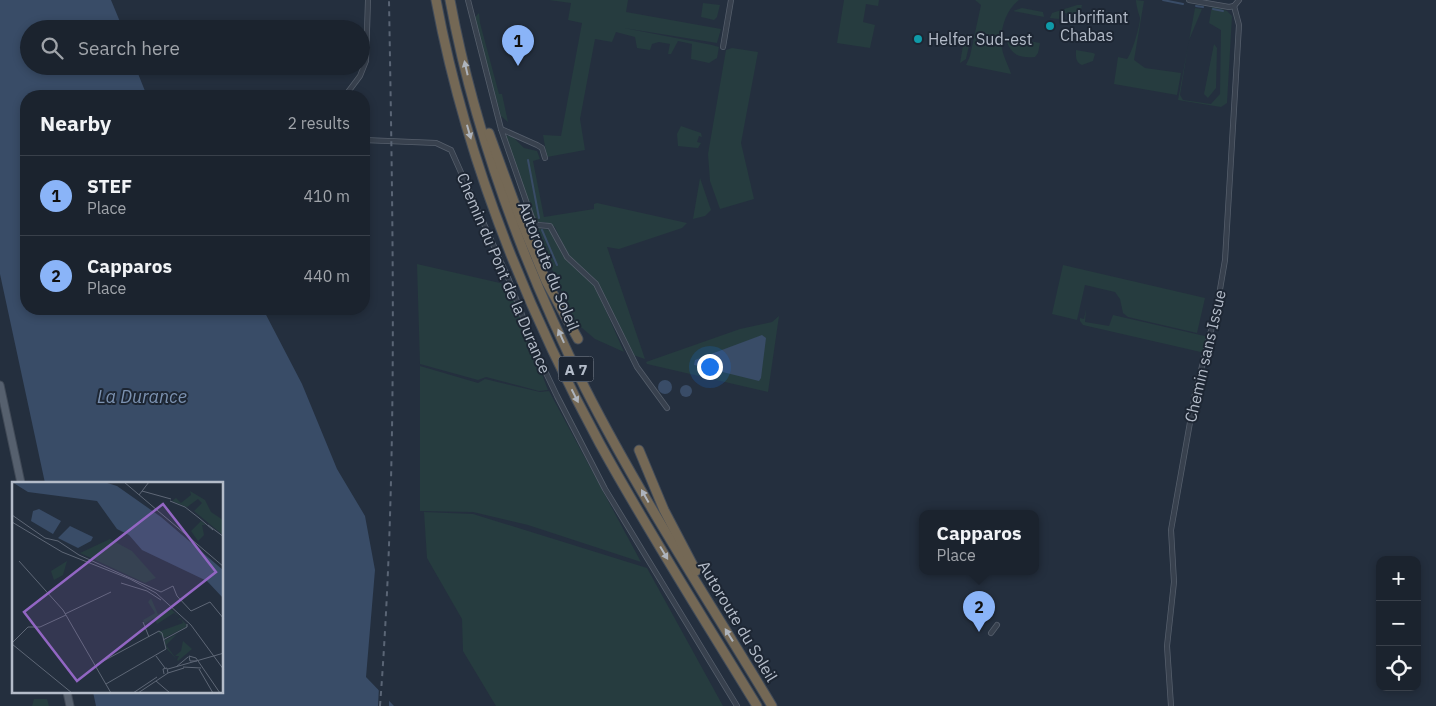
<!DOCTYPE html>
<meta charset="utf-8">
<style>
body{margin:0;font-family:"IBM Plex Sans",sans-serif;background:#282f3a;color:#f1f3f6}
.controls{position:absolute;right:15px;bottom:15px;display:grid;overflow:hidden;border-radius:10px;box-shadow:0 2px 8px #0003}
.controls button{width:45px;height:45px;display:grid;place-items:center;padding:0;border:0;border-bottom:1px solid #39404a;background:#1b232e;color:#f1f3f6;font:25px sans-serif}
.you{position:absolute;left:709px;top:366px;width:18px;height:18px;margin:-12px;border:4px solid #fff;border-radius:50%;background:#1a73e8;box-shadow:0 0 0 8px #1a73e833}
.badge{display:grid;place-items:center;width:32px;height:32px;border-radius:50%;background:#8ab4f8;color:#111;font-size:16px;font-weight:700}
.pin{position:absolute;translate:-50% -41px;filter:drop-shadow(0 1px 2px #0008)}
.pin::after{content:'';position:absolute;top:26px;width:18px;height:15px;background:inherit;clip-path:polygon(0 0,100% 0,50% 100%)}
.popup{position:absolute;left:919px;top:510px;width:120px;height:65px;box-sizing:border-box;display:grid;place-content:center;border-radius:10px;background:#1b232e;filter:drop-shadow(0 1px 4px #0005);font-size:16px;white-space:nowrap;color:#a0a4aa}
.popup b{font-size:19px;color:#f1f3f6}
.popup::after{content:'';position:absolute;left:50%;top:100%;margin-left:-10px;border:10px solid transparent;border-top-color:#1b232e}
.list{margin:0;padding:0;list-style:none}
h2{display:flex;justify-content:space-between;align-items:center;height:65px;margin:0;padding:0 20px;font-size:21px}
h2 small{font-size:16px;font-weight:400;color:#a0a4aa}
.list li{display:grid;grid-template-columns:32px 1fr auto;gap:15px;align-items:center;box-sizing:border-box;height:80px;padding:0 20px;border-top:1px solid #39404a}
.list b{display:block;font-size:19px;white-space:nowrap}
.list p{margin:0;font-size:16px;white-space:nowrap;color:#a0a4aa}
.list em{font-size:16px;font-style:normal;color:#a0a4aa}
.icon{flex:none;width:28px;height:28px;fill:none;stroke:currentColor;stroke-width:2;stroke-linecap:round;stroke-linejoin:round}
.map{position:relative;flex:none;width:1436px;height:706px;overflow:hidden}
.search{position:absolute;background:#1b232e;box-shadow:0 2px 8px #0003;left:20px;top:20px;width:350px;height:55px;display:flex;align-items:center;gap:12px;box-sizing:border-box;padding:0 18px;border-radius:28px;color:#a0a4aa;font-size:19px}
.panel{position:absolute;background:#1b232e;box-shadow:0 2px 8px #0003;left:20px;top:90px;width:350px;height:225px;border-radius:20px}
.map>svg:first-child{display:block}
</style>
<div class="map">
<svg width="1436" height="706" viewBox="0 0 1436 706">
<rect width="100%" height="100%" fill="#242f3e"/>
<g fill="#263c3f">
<polygon points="549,0 628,0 626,12 721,29 717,43 624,28 712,45 719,47 717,58 709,63 691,59 692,44 678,41 671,54 668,54 670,44 659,42 652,44 650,50 637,48 635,37 616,32 612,42 595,39 580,119 585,150 547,157 543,135 561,136 582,23 568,20 571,3"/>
<polygon points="844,0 879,0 878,6 866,4 863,22 875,25 870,48 837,43"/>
<path d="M975 0H1019C1004 11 997 37 1004 56 1006 62 1009 67 1011 74L966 65 970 56 981 5Z"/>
<path d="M1136 0 1144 1 1134 60 1145 68 1181 73 1177 95 1114 84 1118 57 1127 59C1132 53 1140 26 1140 18 1139 14 1136 6 1136 0Z"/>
<polygon points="703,3 720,5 717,17 714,20 701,17"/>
<polygon points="1077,5 1082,5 1080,16 1060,12 1059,19 1050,18 1052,13"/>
<polygon points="1212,6 1227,11 1232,16 1227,103 1221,107 1178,100 1195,8 1202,9 1189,40 1180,95 1183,100 1211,104 1220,94 1221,30 1209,23"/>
<polygon points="1022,8 1043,12 1044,17 1013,11"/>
<polygon points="479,13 480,23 499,94 502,94 508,122 501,116 474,18"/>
<polygon points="965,34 970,41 966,59 960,63"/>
<path d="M1011 38 1040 43 1038 53 1035 57C1021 58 1012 56 1007 42Z"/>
<polygon points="1214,44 1217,48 1216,88 1208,98 1204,94"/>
<polygon points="732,48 758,52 741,143 754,199 720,209 710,181 708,154 726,50"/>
<path d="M1076 50 1093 53 1095 54 1093 61 1082 65C1075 62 1076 56 1076 50Z"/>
<polygon points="681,126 701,133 702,137 699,136 697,142 701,143 698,148 678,146 677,134"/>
<polygon points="505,135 513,137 524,148 537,151 540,159 533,161 544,217 594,209 594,204 597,203 687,223 682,228 619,249 607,247 645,359 633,355 597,281 568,255 555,227 545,222 537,222 534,219"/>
<polygon points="700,178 711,210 705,216 693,219"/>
<polygon points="532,223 537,228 551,230 563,256 595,286 624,352 595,339 575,322"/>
<polygon points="417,264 500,283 509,289 548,390 539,391 486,377 478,380 420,364"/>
<polygon points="1063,265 1205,298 1197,333 1128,317 1123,313 1120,299 1115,292 1085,285 1077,320 1052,314"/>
<polygon points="1086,309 1085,322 1109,326 1113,315 1209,337 1205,353 1083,325 1080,321 1080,318 1084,319"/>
<polygon points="779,316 768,392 647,364 646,362 740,329 772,322"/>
<polygon points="420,366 478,383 485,379 540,392 549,391 641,562 528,525 473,512 420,511"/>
<polygon points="424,512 473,514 647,568 723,706 496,706 463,651 462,619 427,558"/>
<polygon points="34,699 47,699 49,706 32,706"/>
</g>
<g fill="#394c67">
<polygon points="0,0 111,0 123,29 29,29 29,66 135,66 147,96 26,96 26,309 263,309 302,384 337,469 365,516 375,570 366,677 394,706 96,706 93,692 222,692 222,483 45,483 0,274"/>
<polygon points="762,335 766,338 761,378 759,381 694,365 695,360"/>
<circle cx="665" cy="387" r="7"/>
<circle cx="686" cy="391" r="6"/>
</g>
<polygon fill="#242f3e" points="379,687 389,698 389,706 378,706"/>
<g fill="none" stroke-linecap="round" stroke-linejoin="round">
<g stroke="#394c67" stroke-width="2">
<polyline points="1163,0 1183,4"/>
<polyline points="1196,6 1203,7"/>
<polyline points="1213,9 1223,11"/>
<polyline points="528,160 539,218"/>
<polyline points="542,230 557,265"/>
</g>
<g stroke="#565f6c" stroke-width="6">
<g id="street">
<polyline points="468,0 501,129 532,218 537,225 550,226 567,257 596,284 637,367 667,408"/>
<polyline points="1189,0 1229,7 1234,6"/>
<polyline points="1234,6 1239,0"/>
<polyline points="723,47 731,0"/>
<polyline points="345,96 360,76 366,61 368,0"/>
<polyline points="501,129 537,145 542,148 545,158"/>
<polyline points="364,140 436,143 451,150 509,280 536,352 557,396 605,489 737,706"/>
<polyline points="991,633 997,625"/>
<polyline points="1171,706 1167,646 1174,582 1171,530 1195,394 1217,307 1225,260 1239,25 1234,6"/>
</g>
</g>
<g stroke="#414a57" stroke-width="9">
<g id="primary">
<polyline points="0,385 21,483"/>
<polyline points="67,692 70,706"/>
</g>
</g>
<g stroke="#434c59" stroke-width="11">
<g id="highway">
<path d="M436 0C465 155 525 306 600 444 649 533 704 619 757 706"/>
<path d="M450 0C475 135 524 266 585 388 641 498 709 601 772 706"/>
<polyline points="489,133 521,221 546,281 578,339"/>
<polyline points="639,450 664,510 696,571"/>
</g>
</g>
<use href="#street" stroke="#38414e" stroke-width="4.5"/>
<use href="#primary" stroke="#56606e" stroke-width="7"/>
<use href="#highway" stroke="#746855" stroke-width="9"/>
<path stroke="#5a6575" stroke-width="2" stroke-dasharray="5 5" stroke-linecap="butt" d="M380 706C398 471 393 235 389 0"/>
</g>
<defs><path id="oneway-solid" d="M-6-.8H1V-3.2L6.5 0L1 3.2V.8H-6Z" transform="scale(1.25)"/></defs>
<g fill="#aeb4bd">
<use href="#oneway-solid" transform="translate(466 68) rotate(-103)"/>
<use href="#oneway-solid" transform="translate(469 132) rotate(74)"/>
<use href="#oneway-solid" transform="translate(561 336) rotate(-114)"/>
<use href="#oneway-solid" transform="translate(575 396) rotate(63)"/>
<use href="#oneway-solid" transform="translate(645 496) rotate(-119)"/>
<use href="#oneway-solid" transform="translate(664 553) rotate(59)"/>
<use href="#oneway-solid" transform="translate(729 635) rotate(-122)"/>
</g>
<g fill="#0f9aa8" stroke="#1d2633" stroke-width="2">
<circle cx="1050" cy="26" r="5"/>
<circle cx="918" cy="39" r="5"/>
</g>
<g text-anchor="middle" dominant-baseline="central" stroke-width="4" stroke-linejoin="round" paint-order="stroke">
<rect fill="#1d2633" stroke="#878f9c" stroke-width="1" x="558.5" y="356.5" width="35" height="25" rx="4"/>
<g font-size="15" font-weight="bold" fill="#b4bcc9">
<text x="576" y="369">A 7</text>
</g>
<g font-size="16" fill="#b4bcc9" stroke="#1d2633" text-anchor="start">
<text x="1060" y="17">Lubrifiant<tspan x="1060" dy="18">Chabas</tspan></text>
<text x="928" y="39">Helfer Sud-est</text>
</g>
<g font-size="16" fill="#b4bcc9" stroke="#1d2633">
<text transform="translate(549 266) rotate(68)">Autoroute du Soleil</text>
<text transform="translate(504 273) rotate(67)">Chemin du Pont de la Durance</text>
<text transform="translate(1205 356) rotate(-77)">Chemin sans Issue</text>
<text transform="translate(738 621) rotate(59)">Autoroute du Soleil</text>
</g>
<g font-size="18" font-style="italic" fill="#7c92b1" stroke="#1d2633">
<text x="142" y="396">La Durance</text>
</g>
</g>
<g transform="translate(12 482)">
<rect width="211" height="211" fill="#242f3e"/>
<path d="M178 9 193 18 199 30 211 38V53L182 29 190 21 186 17 175 25 160 19 164 16 169 21 179 13ZM189 39 194 43H190L192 53 186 59 179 49ZM98 57 120 69 144 96 133 101 68 71ZM55 79 51 93 42 98 39 89ZM139 116 146 132 159 127 176 144 152 156 146 150 171 141 169 137 165 138 168 136 162 131 145 142 142 136 132 142 131 138 143 131 136 120ZM165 152 154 163 165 178 167 174H163L169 169 171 159 180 167 166 179 155 167 153 162V158Z" fill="#263c3f"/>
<path d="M0 0H92L105 4 149 35 211 88V116L195 99 130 68 117 53 105 47 85 19 16 10ZM27 27 49 39 41 52 19 39 21 29ZM58 44 81 55 79 59 66 66 46 56Z" fill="#394c67"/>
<path fill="none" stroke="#5e6776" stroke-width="1" d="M112 0 212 85M130 9 159 17M127 13 137 0M158 19 173 25 187 36M0 33 33 56 46 59 67 73 149 110 161 104 165 114 179 129 198 120 212 137M187 36 201 48M0 40 50 70 118 97 144 111 179 143 212 188M196 43 212 55M7 79 51 128 99 211M109 101 135 109 149 118M53 132 99 110M131 140 137 155M151 158 175 145V142M0 161 16 145H28L54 133M0 162 60 211M144 174 153 186M185 179H178L177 174 184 176 208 211M84 183 147 149 150 151 154 167 94 202M164 185 176 175M171 185 189 186M156 187 212 171M187 187 201 211M156 191 172 186M144 199 158 211M121 211 145 195M126 211 156 191 155 186 151 187 152 192"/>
<path fill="#9266c3" fill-opacity="0.15" stroke="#9266c3" stroke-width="2.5" d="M151 22 204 90 65 199 12 130Z"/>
<rect width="211" height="211" fill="none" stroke="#b4bcc9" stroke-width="2.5"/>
</g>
</svg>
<div class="controls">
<button>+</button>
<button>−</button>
<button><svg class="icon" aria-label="locate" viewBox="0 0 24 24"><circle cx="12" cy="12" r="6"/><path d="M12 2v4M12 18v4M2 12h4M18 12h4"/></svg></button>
</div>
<div class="you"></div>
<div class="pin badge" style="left:518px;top:66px">1</div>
<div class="pin badge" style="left:979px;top:632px">2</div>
<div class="popup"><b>Capparos</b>Place</div>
<div class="search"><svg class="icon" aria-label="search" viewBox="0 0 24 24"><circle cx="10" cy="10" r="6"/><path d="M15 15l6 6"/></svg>Search here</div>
<section class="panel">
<h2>Nearby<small>2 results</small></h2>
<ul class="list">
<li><span class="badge">1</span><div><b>STEF</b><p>Place</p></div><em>410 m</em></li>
<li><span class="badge">2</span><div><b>Capparos</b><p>Place</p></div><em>440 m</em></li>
</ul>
</section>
</div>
